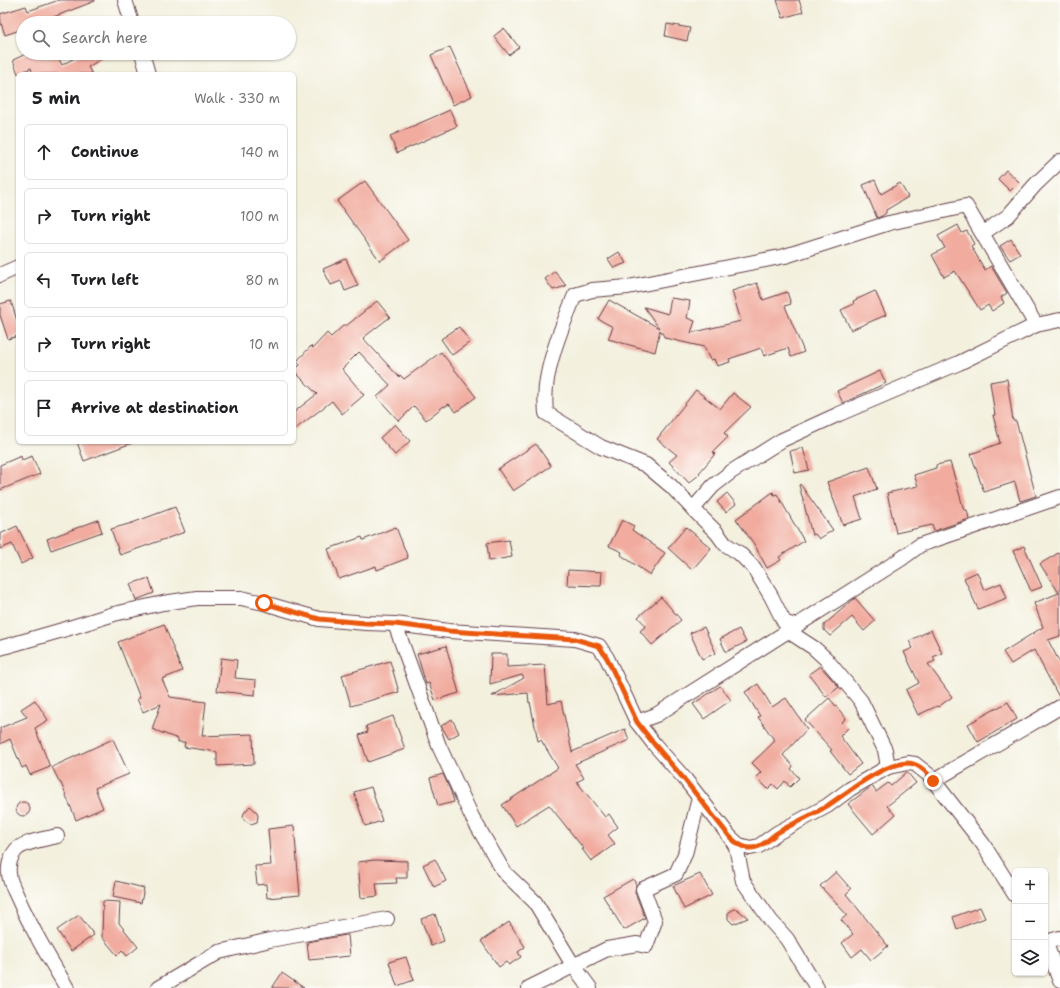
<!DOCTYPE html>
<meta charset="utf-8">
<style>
body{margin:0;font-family:"Shantell Sans",sans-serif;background:#f6f6f6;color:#202124}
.controls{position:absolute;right:12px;bottom:12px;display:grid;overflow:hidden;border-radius:6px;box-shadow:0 1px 3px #0004}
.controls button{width:36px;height:36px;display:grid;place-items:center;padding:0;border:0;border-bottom:1px solid #e0e0e0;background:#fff;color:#202124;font:20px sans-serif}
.stop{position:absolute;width:12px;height:12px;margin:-9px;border:3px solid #ea580c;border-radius:50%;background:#fff}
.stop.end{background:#ea580c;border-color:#fff;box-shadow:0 1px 4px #0008}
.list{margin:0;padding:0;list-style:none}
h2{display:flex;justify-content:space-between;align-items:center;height:52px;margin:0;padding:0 16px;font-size:17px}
h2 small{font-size:13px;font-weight:400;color:#757577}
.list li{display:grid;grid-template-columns:26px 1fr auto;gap:12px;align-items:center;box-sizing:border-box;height:56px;margin:0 8px 8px;padding:0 8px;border:1px solid #e0e0e0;border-radius:6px}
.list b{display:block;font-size:15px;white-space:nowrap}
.list em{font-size:13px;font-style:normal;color:#757577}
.icon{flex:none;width:22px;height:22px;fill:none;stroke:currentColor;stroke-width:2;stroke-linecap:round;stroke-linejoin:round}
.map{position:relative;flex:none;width:1060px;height:988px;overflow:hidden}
.search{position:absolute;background:#fff;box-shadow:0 1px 3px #0004;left:16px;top:16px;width:280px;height:44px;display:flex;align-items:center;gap:10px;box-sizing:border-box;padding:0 14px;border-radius:22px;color:#757577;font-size:15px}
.panel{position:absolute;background:#fff;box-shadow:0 1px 3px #0004;left:16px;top:72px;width:280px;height:372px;border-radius:6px}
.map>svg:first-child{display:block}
</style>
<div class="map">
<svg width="1060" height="988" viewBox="0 0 1060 988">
<rect width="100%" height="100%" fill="#fdfcf7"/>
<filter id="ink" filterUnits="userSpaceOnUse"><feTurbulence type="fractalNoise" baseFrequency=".025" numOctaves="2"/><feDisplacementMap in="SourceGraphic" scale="8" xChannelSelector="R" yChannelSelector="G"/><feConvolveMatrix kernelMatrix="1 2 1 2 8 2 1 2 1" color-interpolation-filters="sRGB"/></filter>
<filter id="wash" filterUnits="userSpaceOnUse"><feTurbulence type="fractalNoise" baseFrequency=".012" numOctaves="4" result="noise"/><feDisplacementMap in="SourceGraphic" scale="16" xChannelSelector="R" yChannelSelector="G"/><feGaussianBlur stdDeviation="0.9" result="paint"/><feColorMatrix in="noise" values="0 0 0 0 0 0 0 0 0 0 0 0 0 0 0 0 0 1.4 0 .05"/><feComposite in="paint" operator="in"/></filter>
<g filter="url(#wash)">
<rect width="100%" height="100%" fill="#f3f0de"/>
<g id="blocks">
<g fill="#f1ab9f">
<polygon points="59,0 95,0 95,1 38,23 23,23 23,29 5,35 1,23 0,14 26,6 28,11"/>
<polygon points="777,0 799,0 803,12 783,18"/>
<polygon points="667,24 690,28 687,41 665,36"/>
<polygon points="504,28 519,47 509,55 494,36"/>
<polygon points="450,47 472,96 453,105 431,55"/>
<polygon points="28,53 56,53 62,65 83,53 111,53 88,67 92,74 33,74 31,68 18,74 13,60"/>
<polygon points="450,110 457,126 397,153 390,136"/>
<polygon points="1006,170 1019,182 1010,191 998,179"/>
<polygon points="875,180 881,194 900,183 908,197 886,210 886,213 882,216 877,218 863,185"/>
<polygon points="365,181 408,240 380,261 337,201"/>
<polygon points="958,225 962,233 967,231 974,244 971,246 985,270 991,266 1007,293 1001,297 1004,303 992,311 988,305 980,310 955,271 944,277 932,255 945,248 938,236"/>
<polygon points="1011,239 1020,254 1010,260 1000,246"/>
<polygon points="619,252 626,263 614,268 608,259"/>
<polygon points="346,259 358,286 345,291 341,281 331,285 323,269"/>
<polygon points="555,271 566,286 553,290 545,279"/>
<polygon points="757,283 763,300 787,292 791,304 785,306 804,352 791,357 788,348 764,356 761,348 729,359 730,362 717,366 714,359 710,360 704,347 665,338 660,330 655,352 608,339 613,327 598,319 609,300 659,328 644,307 668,314 671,298 690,301 687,318 695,321 691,333 741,321 732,291"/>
<polygon points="875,291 886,315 851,330 841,310 854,304 853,301"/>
<polygon points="11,301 18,324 18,336 8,339 0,315 0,304"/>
<polygon points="377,301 390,317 363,338 399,377 400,375 404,379 441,352 476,397 456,412 449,404 444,407 444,406 426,420 414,406 399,421 377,397 390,385 359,352 342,369 364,395 342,414 332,401 294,430 294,412 317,394 294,371 300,365 297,361 311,346 313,348 327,333 331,337 345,324 346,326"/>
<polygon points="459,327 470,342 452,355 441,339"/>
<polygon points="880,371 886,383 843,403 837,391"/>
<polygon points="1007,379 1013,421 1016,421 1036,496 1020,501 1015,482 984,492 971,454 1000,443 993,415 995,415 990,382"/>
<polygon points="696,390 720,409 733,393 751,407 724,433 728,437 713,452 715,454 699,473 700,474 689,483 669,462 677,455 657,439"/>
<polygon points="395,424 410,441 395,455 380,438"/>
<polygon points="77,442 131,442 132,443 84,461"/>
<polygon points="536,444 551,466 513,491 498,469"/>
<polygon points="803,448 809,470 795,473 790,451"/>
<polygon points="21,456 22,460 32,456 40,474 0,490 0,465"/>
<polygon points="950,462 964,510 967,510 969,519 934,531 932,525 896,533 887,493 918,486 914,475 936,468 936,465"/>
<polygon points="869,467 877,489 855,497 862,519 843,525 827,482"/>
<polygon points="800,484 833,530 819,539 815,534 812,535 799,485"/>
<polygon points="773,492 774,495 777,494 804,541 779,557 781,560 767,568 754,544 736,519"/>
<polygon points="727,493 736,504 726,512 717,502"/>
<polygon points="175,507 185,532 120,555 111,529 132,523"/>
<polygon points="98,520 102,532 51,550 47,539"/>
<polygon points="622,520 634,526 632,530 665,553 650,575 621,555 622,552 609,546"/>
<polygon points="17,526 33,558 21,564 12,544 0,549 0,534"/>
<polygon points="396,527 408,558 377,570 376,566 339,579 328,549 362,537 363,540"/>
<polygon points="686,527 711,548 692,570 668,548"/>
<polygon points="509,540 512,557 489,561 487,543"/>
<polygon points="1024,546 1042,587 1031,591 1013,551"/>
<polygon points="1060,552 1060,636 1048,640 1060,663 1060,699 1034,650 1011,664 1003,652 1043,627 1034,603 1059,593 1040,564"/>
<polygon points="568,570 602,572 601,586 567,585"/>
<polygon points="977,572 984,590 1001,583 1007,598 978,609 964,578"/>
<polygon points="149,578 154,593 136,600 130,584"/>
<polygon points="661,597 681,620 652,645 640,631 646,626 638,617"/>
<polygon points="855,598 875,621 864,631 852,617 830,636 824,630 824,625"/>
<polygon points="164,624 182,671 162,679 170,697 206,702 202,736 253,734 254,764 217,766 217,752 184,747 185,742 178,742 178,739 152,729 161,704 143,712 137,699 140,698 118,642"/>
<polygon points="704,627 716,653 702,659 690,633"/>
<polygon points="739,629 746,642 726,652 720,639"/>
<polygon points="931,630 942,653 933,657 935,661 928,664 952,697 938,707 937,706 918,715 906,690 919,683 904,652 913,648 909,641"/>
<polygon points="446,646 459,693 435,700 429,683 426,684 417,654"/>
<polygon points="491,654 507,654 507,667 545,665 548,704 561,701 572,752 625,729 629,740 575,764 584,778 577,782 605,817 609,814 618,827 608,835 615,844 591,861 582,849 584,849 549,805 516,826 502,805 558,768 541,740 538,741 530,702 529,703 528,693 492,696 524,678 522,675 490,684"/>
<polygon points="221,658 237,660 235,678 256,680 255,695 217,691"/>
<polygon points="390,661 399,692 351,706 342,675"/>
<polygon points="820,666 839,687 826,697 809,674"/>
<polygon points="758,684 772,707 786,698 807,729 783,755 793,766 791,769 799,778 790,787 785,781 778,789 773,784 768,789 756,777 761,772 752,763 775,741 758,717 760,716 745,692"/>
<polygon points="720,686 731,700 704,719 693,704"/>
<polygon points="829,698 846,718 842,722 848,728 840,736 861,764 848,774 830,751 832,750 805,720"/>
<polygon points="35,700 48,720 35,728 50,767 30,775 26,766 22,768 10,739 0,744 0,728 27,717 21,709"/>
<polygon points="1008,702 1017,719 978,742 968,724"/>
<polygon points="393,716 405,749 368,762 359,735 368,732 366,726"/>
<polygon points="452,719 459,733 449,739 441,726"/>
<polygon points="113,739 129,774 95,788 103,808 76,820 61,783 60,783 52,767"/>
<polygon points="907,772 916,783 887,806 895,815 873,834 848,804 872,786 876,792 888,783 891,786"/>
<polygon points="443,774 451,792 454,802 438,806 430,778"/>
<polygon points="371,787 382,821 365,826 354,792"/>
<circle cx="23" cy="809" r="7"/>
<polygon points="250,806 257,812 258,816 257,822 251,824 244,820 243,816 244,813"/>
<polygon points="294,826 300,895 267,898 266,884 257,885 255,866 271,865 268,829"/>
<polygon points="435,859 446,881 434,887 423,865"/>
<polygon points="374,860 407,861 407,878 396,878 397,883 376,884 378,896 361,898 358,862"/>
<polygon points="836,872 851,889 846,894 888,946 871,960 862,949 852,957 842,943 853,934 841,920 847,915 820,886"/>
<polygon points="700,874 712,895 684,909 673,886"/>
<polygon points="633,879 636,884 635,892 645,918 624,930 603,896"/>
<polygon points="116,881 144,888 141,903 113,897"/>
<polygon points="103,901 120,902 119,923 138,947 127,956 122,950 117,955 102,937"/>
<polygon points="980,907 985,918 957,929 953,917"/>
<polygon points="734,909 737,909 748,918 733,924 728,919 728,913"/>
<polygon points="435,914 444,941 431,946 421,919"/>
<polygon points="79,915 94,935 71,951 57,930"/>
<polygon points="509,922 525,947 518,952 521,957 509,965 506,962 499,967 481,941"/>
<polygon points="346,935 348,935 350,956 309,960 307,942"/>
<polygon points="406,957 414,980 397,986 389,962"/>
<polygon points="282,973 304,988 272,988"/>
</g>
</g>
</g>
<g filter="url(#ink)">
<use href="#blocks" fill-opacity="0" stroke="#633e46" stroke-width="1"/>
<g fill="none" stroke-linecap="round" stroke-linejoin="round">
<g stroke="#633e46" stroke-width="16">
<g id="minor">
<polyline points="125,0 132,23"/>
<polyline points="142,53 148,74"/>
<polyline points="983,233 1008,216 1035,185 1060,161"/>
<polyline points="0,275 18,267"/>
<path d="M693 509 671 486 646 465 601 447 546 413C545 402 545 390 547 379 552 350 564 322 575 295L592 290 628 287 785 256 889 223 966 206 1036 325"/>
<polyline points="395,624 439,746 472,817 504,872 535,902 573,965 590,988"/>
<polyline points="0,648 66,629 114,614 163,603 197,598 241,598 264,603 319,619 366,623 395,624 449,631 575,639 599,646 607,658 637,722 654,744 685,779 730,837 736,847 743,881 771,921 787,939 817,988"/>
<polyline points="637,722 656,715 901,559 920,545 1060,497"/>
<polyline points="888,767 885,750 861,701 826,659 814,648 794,635 795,626 784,622 771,596 754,568 739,553 725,544 717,533 693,509 713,486 731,472 782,440 839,414 959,363 1036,325 1060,320"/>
<polyline points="933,781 1060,707"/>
<path d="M57 836C46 839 23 842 16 850 11 856 8 865 9 873 9 881 14 889 17 896 31 928 49 958 67 988"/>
<polyline points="730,837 739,845 750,848 759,846 777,833 827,806 850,789 888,767 908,763 915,764 929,775 983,844 1015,895"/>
<polyline points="1045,941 1060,981"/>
<polyline points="1046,942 1060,938"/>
<polyline points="158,988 219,952 270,940 387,919"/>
<polyline points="529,988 607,949 637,944 646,946 655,921 643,889 676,874 685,854 699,798"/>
</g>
</g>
<use href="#minor" stroke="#fff" stroke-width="14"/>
</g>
</g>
<g fill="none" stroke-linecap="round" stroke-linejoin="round" filter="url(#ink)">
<path stroke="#ea580c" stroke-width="5" d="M264 603 319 619 366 623 395 624 449 631 575 639 599 646 607 658 637 722 654 744 684 779 730 837C736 843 742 848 751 848 761 848 769 839 777 833 793 823 811 816 827 806 848 792 882 764 907 763 918 763 927 772 933 781"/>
</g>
</svg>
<div class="controls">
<button>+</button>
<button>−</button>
<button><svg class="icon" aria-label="layers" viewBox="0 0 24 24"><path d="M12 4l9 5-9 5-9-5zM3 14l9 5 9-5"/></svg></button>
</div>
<div class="stop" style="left:264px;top:603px"></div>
<div class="stop end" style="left:933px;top:781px"></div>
<div class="search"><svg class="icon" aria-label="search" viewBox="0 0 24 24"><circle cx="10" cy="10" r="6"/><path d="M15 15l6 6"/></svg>Search here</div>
<section class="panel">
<h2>5 min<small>Walk · 330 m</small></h2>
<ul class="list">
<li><svg class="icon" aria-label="ahead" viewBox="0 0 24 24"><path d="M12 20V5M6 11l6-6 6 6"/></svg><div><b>Continue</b></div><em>140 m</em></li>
<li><svg class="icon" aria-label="right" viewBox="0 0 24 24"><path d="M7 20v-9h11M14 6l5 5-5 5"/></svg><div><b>Turn right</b></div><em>100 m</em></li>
<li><svg class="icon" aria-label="left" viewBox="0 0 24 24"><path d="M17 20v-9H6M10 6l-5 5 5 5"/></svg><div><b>Turn left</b></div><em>80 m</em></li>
<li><svg class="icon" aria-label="right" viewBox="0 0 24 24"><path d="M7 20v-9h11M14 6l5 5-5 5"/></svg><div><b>Turn right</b></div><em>10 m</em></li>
<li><svg class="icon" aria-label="arrive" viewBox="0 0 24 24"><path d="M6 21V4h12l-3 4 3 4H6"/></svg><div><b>Arrive at destination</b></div></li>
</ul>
</section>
</div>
